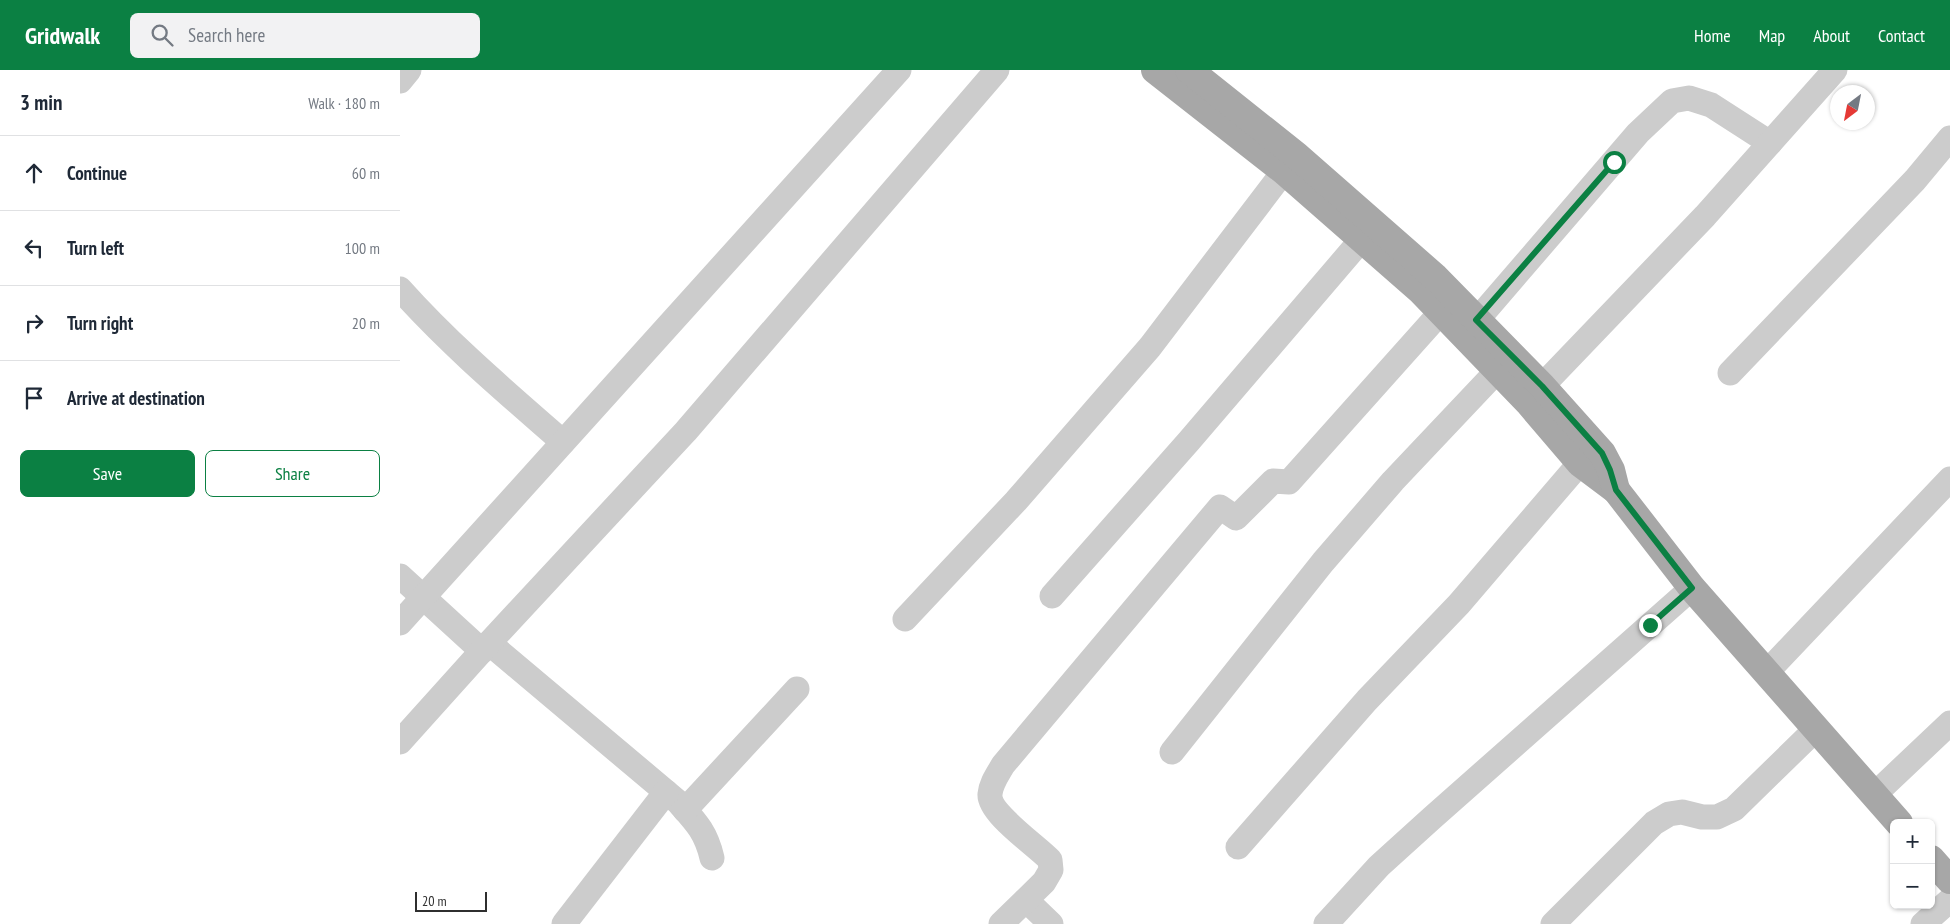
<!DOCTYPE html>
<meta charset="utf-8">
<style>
body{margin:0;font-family:"PT Sans Narrow",sans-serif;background:#f2f2f3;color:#1f2937}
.controls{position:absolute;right:15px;bottom:15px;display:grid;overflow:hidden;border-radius:8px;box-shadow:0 1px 4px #0004}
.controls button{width:45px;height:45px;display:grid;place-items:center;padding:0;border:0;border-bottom:1px solid #e0e1e3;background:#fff;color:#1f2937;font:25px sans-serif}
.compass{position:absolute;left:1430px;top:15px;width:45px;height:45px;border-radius:50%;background:#fff;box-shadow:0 1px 4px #0004;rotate:212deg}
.scale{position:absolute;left:15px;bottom:12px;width:72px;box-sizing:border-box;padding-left:5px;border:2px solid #2f2f2f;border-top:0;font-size:14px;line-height:18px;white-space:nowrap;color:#2f2f2f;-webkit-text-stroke:4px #fff;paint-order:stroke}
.stop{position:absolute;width:15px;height:15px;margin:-11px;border:4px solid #0b8043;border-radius:50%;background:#fff}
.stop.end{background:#0b8043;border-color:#fff;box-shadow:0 1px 5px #0008}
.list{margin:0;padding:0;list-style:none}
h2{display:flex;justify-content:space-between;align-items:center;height:65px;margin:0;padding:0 20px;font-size:21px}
h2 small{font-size:16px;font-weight:400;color:#747a83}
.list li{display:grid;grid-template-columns:32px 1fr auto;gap:15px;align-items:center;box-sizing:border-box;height:75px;padding:0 20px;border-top:1px solid #e0e1e3}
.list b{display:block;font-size:19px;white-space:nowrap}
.list em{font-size:16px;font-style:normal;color:#747a83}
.actions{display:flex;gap:10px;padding:15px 20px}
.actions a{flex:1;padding:11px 0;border:1px solid #0b8043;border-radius:8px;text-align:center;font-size:18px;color:#0b8043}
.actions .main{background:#0b8043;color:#fff}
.icon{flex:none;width:28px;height:28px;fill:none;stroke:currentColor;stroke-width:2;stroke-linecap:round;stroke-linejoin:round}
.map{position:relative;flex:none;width:1550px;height:854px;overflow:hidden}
header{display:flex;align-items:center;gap:30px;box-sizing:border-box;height:70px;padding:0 25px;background:#0b8043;color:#fff}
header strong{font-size:24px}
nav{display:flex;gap:28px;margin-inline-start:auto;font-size:18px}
.search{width:350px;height:45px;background:#f2f2f3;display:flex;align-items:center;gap:12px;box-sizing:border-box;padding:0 18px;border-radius:8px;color:#747a83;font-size:19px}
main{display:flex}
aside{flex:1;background:#fff}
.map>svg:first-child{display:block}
</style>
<header>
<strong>Gridwalk</strong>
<div class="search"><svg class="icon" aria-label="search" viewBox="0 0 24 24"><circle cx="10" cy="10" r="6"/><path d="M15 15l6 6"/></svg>Search here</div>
<nav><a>Home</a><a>Map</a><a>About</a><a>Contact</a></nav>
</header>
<main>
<aside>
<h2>3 min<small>Walk · 180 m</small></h2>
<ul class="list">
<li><svg class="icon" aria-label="ahead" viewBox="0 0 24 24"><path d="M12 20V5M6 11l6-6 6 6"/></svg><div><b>Continue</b></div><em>60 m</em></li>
<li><svg class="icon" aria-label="left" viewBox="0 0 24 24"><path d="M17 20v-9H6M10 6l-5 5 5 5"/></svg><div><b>Turn left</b></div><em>100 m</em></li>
<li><svg class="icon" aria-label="right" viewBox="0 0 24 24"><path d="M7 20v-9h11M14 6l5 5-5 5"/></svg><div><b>Turn right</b></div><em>20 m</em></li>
<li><svg class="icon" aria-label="arrive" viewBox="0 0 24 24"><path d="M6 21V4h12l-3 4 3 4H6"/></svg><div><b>Arrive at destination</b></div></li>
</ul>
<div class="actions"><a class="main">Save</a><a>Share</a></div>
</aside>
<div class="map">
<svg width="1550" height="854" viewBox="0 0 1550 854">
<rect width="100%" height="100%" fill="#fff"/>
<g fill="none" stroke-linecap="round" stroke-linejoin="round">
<g stroke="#ccc" stroke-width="25">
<polyline points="0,11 9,0"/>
<path d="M0 219C50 275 107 323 163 372"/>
<polyline points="1077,250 1238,63 1272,31 1289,28 1311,35 1370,73"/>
<polyline points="1330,303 1515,110 1550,68"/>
<polyline points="1142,316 1305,146 1435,0"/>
<polyline points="0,506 82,581"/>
<polyline points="652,526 789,371 962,169"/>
<polyline points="505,549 616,431 750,277 884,101"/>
<polyline points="0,553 499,0"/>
<path d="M89 573 278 732C296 752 306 762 312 788"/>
<polyline points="1366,603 1550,409"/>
<polyline points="0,672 89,573 286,361 597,0"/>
<polyline points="772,682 923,492 993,411 1098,300"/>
<polyline points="1474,725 1550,653"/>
<polyline points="285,740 397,619"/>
<polyline points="838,777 967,630 1059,534 1180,393"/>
<polyline points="626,830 651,854"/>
<polyline points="164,854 266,722"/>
<path d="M601 854 644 812 651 800 650 790C637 776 588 743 590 724 591 713 598 704 603 695L820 437 836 448 873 411 889 412 1041 242"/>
<polyline points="926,854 979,796 1032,748 1292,518"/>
<polyline points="1153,854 1254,753 1269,744 1282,742 1302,747 1317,747 1334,739 1416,659"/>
<polyline points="1523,854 1550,830"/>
</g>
<g stroke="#a7a7a7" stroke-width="28">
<polyline points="755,0 884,101 1021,221 1128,332 1180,393 1216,420 1292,518 1499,753"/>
<polyline points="789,0 897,86 1035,207 1142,316 1202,383 1211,400 1216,420"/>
<polyline points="1531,789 1550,810"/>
</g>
</g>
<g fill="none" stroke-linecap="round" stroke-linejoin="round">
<polyline stroke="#0b8043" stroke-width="6" points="1214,92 1076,250 1142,316 1202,383 1210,400 1216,420 1292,518 1250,555"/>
</g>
</svg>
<div class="controls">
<button>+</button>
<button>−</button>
</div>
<svg class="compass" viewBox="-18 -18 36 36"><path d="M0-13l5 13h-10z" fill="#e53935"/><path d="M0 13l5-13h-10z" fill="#747a83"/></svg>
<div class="scale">20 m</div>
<div class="stop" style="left:1214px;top:92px"></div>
<div class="stop end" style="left:1250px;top:555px"></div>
</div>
</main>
